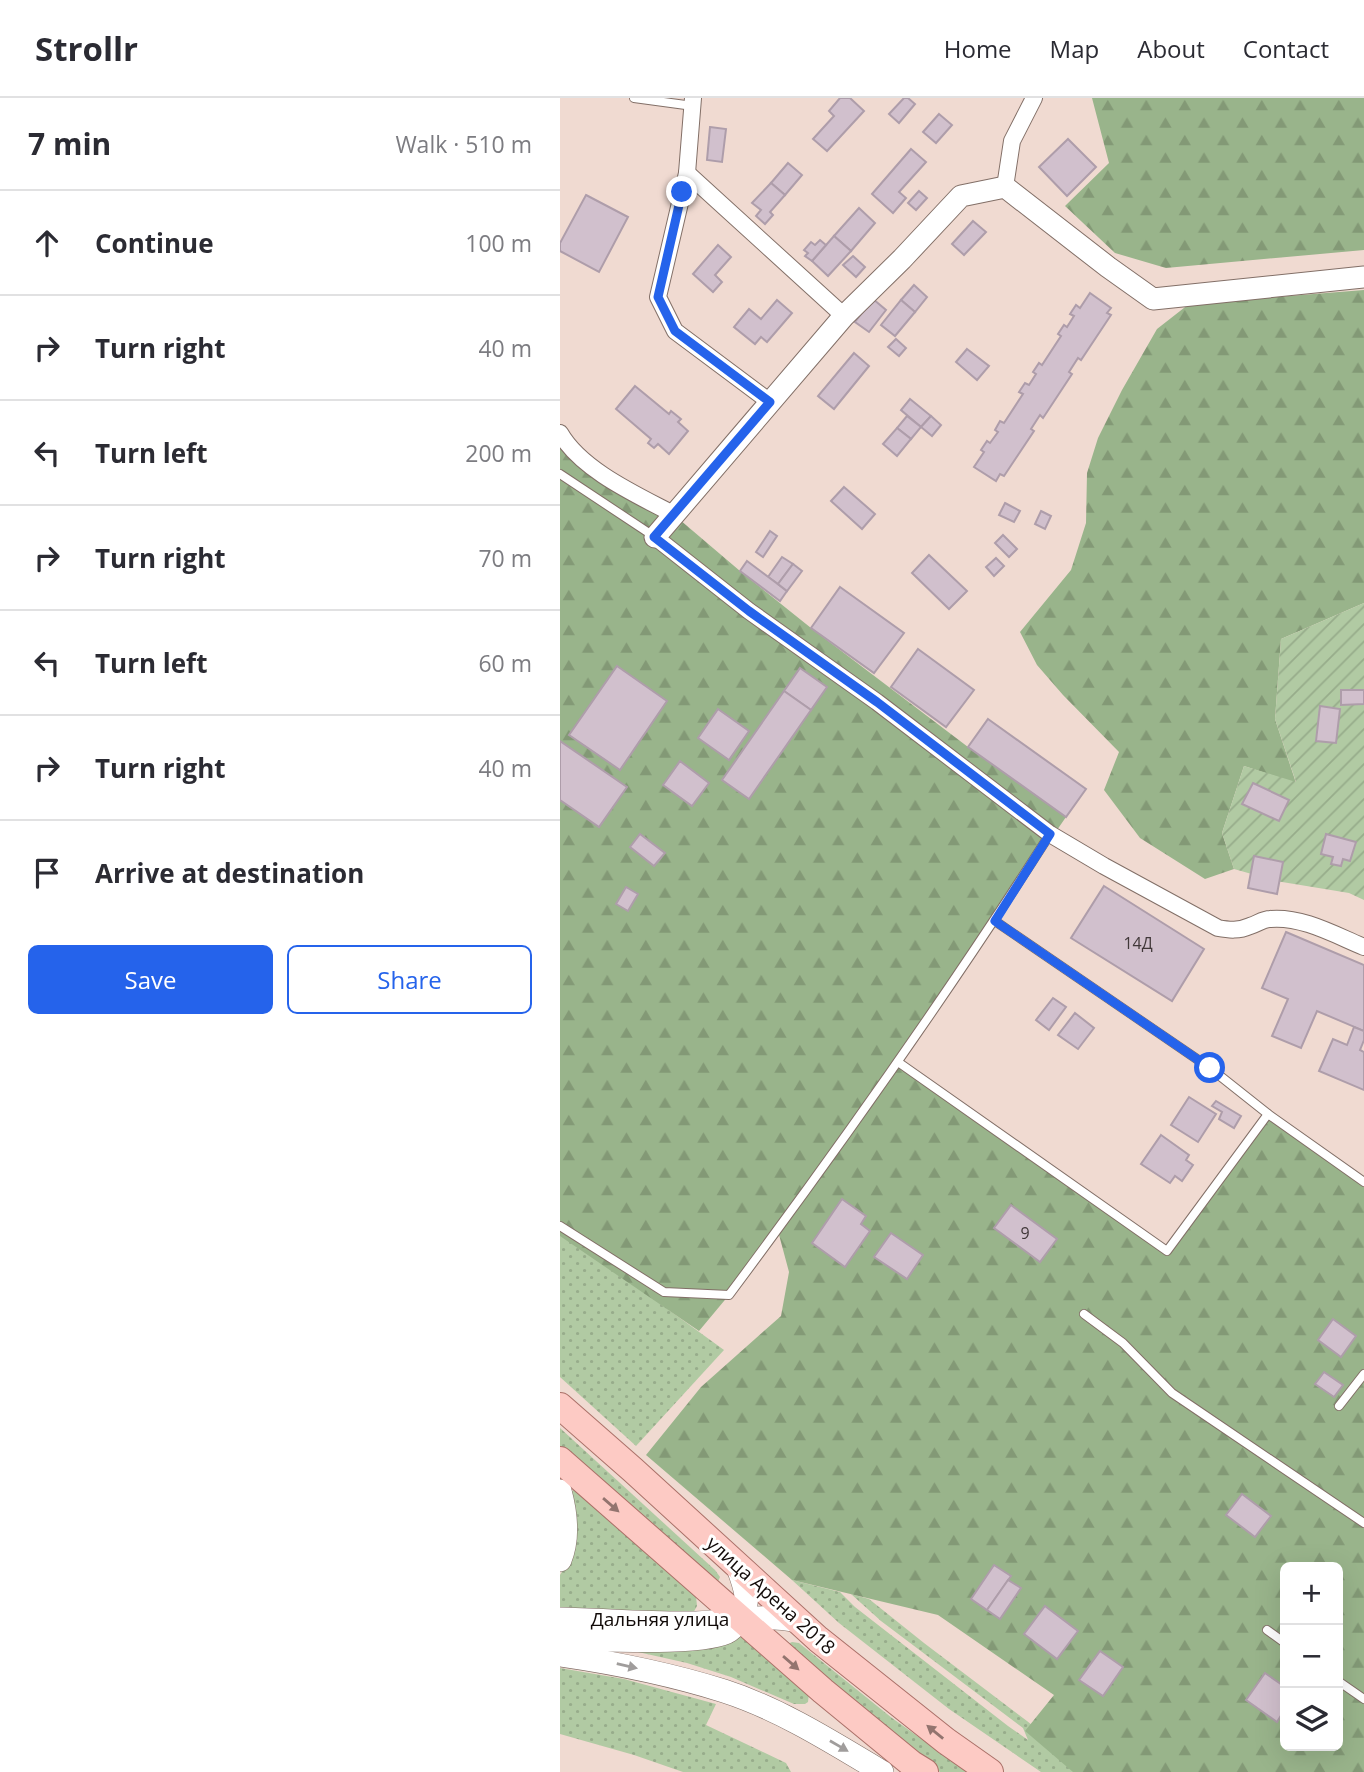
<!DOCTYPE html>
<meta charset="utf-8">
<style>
body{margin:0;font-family:"Open Sans",sans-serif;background:#f2f2f3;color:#2b2b33}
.controls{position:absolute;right:21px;bottom:21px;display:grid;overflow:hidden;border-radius:10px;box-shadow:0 7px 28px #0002}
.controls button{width:63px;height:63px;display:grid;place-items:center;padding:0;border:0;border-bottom:2px solid #e1e1e2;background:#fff;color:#2b2b33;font:35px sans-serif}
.stop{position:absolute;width:21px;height:21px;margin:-16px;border:5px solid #2563eb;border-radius:50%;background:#fff}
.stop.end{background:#2563eb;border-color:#fff;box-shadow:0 2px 7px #0008}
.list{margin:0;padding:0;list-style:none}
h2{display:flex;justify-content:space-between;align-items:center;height:91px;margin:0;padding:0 28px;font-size:30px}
h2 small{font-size:23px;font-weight:400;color:#7c7c81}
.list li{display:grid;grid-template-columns:46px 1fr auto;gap:21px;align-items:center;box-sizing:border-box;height:105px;padding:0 28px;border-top:2px solid #e1e1e2}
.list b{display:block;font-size:26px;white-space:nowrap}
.list em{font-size:23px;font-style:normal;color:#7c7c81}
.actions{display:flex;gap:14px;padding:21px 28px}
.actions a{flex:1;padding:16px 0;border:2px solid #2563eb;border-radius:10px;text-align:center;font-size:24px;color:#2563eb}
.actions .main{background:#2563eb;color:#fff}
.icon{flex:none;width:38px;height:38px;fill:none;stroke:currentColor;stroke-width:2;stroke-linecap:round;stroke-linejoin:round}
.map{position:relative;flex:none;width:804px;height:1674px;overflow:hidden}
header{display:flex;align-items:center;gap:42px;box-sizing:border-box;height:98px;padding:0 35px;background:#fff;border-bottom:2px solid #e1e1e2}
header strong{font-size:33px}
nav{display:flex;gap:38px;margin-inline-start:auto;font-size:24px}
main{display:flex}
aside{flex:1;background:#fff}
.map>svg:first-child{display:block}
</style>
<header>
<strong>Strollr</strong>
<nav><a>Home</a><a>Map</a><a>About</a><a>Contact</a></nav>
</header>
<main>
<aside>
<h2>7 min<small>Walk · 510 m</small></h2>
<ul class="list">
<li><svg class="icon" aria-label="ahead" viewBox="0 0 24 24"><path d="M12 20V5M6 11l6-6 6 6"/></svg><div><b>Continue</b></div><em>100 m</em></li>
<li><svg class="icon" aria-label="right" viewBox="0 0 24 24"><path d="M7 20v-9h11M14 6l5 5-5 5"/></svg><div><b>Turn right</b></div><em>40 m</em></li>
<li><svg class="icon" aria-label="left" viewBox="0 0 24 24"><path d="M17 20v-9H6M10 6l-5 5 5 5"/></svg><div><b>Turn left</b></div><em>200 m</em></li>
<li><svg class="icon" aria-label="right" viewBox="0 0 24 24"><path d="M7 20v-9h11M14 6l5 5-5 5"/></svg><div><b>Turn right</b></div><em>70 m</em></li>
<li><svg class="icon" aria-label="left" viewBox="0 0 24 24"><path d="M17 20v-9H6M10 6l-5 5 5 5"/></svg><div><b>Turn left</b></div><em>60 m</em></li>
<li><svg class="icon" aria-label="right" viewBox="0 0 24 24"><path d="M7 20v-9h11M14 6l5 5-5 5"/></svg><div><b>Turn right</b></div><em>40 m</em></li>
<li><svg class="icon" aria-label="arrive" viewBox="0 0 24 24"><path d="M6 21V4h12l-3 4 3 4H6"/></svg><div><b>Arrive at destination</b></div></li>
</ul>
<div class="actions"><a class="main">Save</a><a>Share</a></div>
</aside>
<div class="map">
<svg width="804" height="1674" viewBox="0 0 804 1674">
<defs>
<pattern id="grass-dots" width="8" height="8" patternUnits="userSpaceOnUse" patternTransform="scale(1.75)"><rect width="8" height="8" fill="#b1caa3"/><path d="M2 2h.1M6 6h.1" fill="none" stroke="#97ac8b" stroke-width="1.8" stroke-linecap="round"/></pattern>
<pattern id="forest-firs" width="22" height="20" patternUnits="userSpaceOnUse" patternTransform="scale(1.75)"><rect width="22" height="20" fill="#99b48b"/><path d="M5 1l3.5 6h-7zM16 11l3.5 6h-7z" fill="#839976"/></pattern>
<pattern id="garden-furrows" width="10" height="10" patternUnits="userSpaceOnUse" patternTransform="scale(1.75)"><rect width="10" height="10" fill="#b1caa3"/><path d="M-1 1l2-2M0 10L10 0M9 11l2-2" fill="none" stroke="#97ac8b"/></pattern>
</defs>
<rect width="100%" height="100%" fill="#f0dad1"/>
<g fill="url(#grass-dots)">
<polygon points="0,1133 164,1252 76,1348 0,1279"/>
<polygon points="0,1330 155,1472 160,1479 157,1486 0,1350"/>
<polygon points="14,1391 136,1498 137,1508 132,1517 0,1514 0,1477 9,1462 11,1395"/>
<polygon points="232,1482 280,1494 295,1509 448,1628 468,1642 463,1630 321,1523 291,1496 309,1501 364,1545 467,1623 529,1674 481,1674 389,1611 279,1525"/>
<polygon points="180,1537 249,1595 248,1604 245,1606 234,1606 171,1579 127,1565 69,1552"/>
<polygon points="232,1544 239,1545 332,1620 408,1674 380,1674 238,1564 228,1546"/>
<polygon points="0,1570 64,1581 156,1606 146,1627 226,1665 231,1674 123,1674 74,1657 0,1636"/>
</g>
<g fill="url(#forest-firs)" fill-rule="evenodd">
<polygon points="532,0 804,0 804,152 606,170 555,155 505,108 549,65"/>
<polygon points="804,192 804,505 721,541 715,621 736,685 684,668 662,735 674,771 645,781 580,740 544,692 559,654 503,597 477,567 460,534 511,472 526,425 527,375 538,340 562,292 597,231 629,206"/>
<path d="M0 335 13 352 113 416 180 473 251 530 408 649 506 719 338 963 607 1152 708 1016 804 1085V1674H513L465 1633 494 1597 378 1517 232 1482 86 1357 141 1289 221 1218 229 1174 218 1133 169 1197 139 1233 0 1138ZM725 1469H778V1648H725Z"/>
</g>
<polygon fill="url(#garden-furrows)" points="804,505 804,802 789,795 716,783 674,771 662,735 684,668 736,684 715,621 721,541"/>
<g fill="#d1c0cd" stroke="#ae9daa" stroke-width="2">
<polygon points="280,0 290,0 304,13 267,53 253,41 274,18 269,13"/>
<polygon points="344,0 348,0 355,6 339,25 329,16"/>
<polygon points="379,16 392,27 376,45 363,34"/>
<polygon points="150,29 166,31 162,64 147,62"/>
<polygon points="508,41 536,69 507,98 479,69"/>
<polygon points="351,51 366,64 339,94 346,100 333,115 312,96"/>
<polygon points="228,65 242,77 225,97 211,85"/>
<polygon points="211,85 225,97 210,114 213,117 205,126 196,118 201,112 192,105"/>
<polygon points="359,93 367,100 356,112 348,105"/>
<polygon points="26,97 68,119 39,174 0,153 0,145"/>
<polygon points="299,110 315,125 291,153 274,138"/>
<polygon points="413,123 426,134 404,157 392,146"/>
<polygon points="274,138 291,153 268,178 252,163"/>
<polygon points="260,142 266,147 252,163 245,158 248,155 244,152 251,144 255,147"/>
<polygon points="158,147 171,159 155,177 162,184 153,194 133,176"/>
<polygon points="293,158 305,169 296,179 283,167"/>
<polygon points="354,187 367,199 355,214 341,202"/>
<polygon points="530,195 551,210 547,215 551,217 521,262 518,260 509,274 512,276 483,320 480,317 471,331 474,333 444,378 440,376 436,383 414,369 424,354 421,352 427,343 430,345 438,334 435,332 440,323 444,325 463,296 459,294 465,285 469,287 476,276 473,274 479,265 482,267 501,238 498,236 504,227 507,229 514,218 510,216 516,207 520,210"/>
<polygon points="313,201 326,212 309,234 295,224"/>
<polygon points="217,202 232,215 207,244 201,239 195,246 174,229 189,211 201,221"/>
<polygon points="341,202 355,214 335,238 321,227"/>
<polygon points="336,241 346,250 339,258 328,249"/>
<polygon points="407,251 429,268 417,282 396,264"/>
<polygon points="294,255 309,268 274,311 258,298"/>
<polygon points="75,288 109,316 111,313 121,321 118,324 128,333 109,356 98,346 94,350 88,345 91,341 56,311"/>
<polygon points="350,301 371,318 361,329 341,312"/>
<polygon points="347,318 361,329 351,341 337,330"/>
<polygon points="371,318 381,327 372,338 361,329"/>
<polygon points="337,330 351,341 337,358 323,346"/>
<polygon points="284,389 315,416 302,431 271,403"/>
<polygon points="445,405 460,413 454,424 439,417"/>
<polygon points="481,413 491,418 485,431 475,426"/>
<polygon points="210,433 217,438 203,459 196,454"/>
<polygon points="443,437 457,451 449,459 435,445"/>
<polygon points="369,457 407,493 389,511 352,475"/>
<polygon points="222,459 233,466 218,486 208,479"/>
<polygon points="436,460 444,468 434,478 426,469"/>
<polygon points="187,463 227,493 220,503 180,473"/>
<polygon points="233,466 242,473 227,493 218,486"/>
<polygon points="280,489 344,535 314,575 251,530"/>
<polygon points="358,551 414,592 386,629 331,589"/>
<polygon points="57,568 107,603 60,672 9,637"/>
<polygon points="240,570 267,589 251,612 224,593"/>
<polygon points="781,592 804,592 804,606 781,607"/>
<polygon points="224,593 251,612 189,701 162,682"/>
<polygon points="760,608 780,611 776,645 756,643"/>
<polygon points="158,611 189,633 169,662 138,640"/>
<polygon points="428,621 526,691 506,719 408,649"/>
<polygon points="0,643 67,689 39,729 0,702"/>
<polygon points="120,663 149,685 132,708 103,687"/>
<polygon points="693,685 729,702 719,723 682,706"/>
<polygon points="80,736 105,755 94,768 70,749"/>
<polygon points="766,736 796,744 790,763 783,761 781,768 771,766 773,759 761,756"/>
<polygon points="694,758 723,764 717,796 688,790"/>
<polygon points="544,788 644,851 612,903 511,840"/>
<polygon points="66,789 78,796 68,813 56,806"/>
<polygon points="726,834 804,867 804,933 757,913 741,950 712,938 728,901 702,890"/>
<polygon points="493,900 506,909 489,932 476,922"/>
<polygon points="515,915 534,930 518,951 498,937"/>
<polygon points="794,929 804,933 804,942 800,952 804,954 804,992 759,973 773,941 787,947"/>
<polygon points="629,999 656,1016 638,1044 611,1027"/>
<polygon points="656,1003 681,1018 674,1030 659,1021 662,1014 652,1008"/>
<polygon points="601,1037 629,1057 626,1062 633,1067 622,1083 615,1078 610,1085 581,1066"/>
<polygon points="282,1101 306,1118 301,1126 310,1133 285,1169 252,1145"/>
<polygon points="451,1107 497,1141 480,1164 434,1130"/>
<polygon points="331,1135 363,1157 347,1181 314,1159"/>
<polygon points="773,1221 796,1238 781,1259 758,1242"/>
<polygon points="764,1274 783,1287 774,1299 755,1286"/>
<polygon points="682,1396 711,1418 695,1439 666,1417"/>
<polygon points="434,1467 451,1478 427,1512 411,1501"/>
<polygon points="448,1482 461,1490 440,1521 427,1512"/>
<polygon points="485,1508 518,1533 497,1561 464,1536"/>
<polygon points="540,1553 563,1569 543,1598 519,1582"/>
<polygon points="705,1575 725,1589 725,1611 717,1624 686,1602"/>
</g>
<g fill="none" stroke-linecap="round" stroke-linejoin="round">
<g stroke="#826f67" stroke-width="10">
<g id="service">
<polyline points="74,0 133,8"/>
<polyline points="0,376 95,439"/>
<polyline points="435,823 650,970 708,1016 804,1084"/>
<polyline points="338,964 607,1153 708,1016"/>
<path d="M0 1128 104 1194 169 1197C281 1047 389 894 490 736"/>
<polyline points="524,1216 563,1245 612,1295 804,1425"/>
<polyline points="779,1308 804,1276"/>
<polyline points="707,1532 725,1545"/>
<polyline points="778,1583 804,1601"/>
</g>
</g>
<g stroke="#826f67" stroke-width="18">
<g id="minor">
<polyline points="133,0 127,75 98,199 115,233 210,304"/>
<polyline points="127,75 284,218"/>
<polyline points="445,89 452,43 474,0"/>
<path d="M0 335C21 372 77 397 113 416"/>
<path d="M95 439 189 513 317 604 490 736 544 768 658 830C669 832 679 833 690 828 697 826 703 821 710 821 742 818 775 837 804 849"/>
</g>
</g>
<g stroke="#826f67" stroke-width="23">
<polyline id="tertiary" points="95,439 284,218 342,161 401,98 445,89 548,169 593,201 804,179"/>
</g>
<g stroke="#826f67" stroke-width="24">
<g id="secondary">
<path d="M0 1393C6 1415 9 1440 0 1462"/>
<path d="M0 1521C45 1522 91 1526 136 1525 172 1524 202 1515 238 1523"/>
<path d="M0 1541C31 1541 148 1548 169 1533 176 1528 185 1515 186 1506 188 1494 181 1480 178 1469"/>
<path d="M0 1557C55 1565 110 1576 164 1593 220 1611 272 1644 322 1674"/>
</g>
</g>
<g stroke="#aa7068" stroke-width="28">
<g id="primary">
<polyline points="0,1308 73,1372 258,1541 386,1643 430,1674"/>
<polyline points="0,1362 263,1593 352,1666 365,1674"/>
</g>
</g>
<use href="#service" stroke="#fff" stroke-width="8"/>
<use href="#minor" stroke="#fff" stroke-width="16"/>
<use href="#tertiary" stroke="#fff" stroke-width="21"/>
<use href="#secondary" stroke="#fff" stroke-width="23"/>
<use href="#primary" stroke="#fdcac4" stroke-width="26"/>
</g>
<defs><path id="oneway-solid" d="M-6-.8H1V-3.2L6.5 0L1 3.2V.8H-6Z" transform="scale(1.75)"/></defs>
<g fill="#93746f">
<use href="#oneway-solid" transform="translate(51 1407) rotate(41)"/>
<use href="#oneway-solid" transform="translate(231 1565) rotate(41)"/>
<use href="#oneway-solid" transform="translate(375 1634) rotate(-141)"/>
</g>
<g fill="#a09d9c">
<use href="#oneway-solid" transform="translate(67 1568) rotate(13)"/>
<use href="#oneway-solid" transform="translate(279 1648) rotate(30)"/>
</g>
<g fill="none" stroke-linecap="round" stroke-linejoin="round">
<polyline stroke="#2563eb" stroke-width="9" points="122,94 98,199 115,233 210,304 94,439 189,513 317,604 490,736 435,823 650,970"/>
</g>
<g text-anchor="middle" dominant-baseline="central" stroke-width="6" stroke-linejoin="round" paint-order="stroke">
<g font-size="16" fill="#413839">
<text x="578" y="845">14Д</text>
<text x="465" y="1135">9</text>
</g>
<g font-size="19" fill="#110a08" stroke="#fff">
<text transform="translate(211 1497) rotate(42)">улица Арена 2018</text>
<text x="100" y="1521">Дальняя улица</text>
</g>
</g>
</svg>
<div class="controls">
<button>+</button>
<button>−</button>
<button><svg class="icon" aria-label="layers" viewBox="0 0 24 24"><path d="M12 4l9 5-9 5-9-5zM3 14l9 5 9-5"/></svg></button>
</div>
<div class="stop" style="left:650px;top:970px"></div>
<div class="stop end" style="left:122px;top:94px"></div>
</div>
</main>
